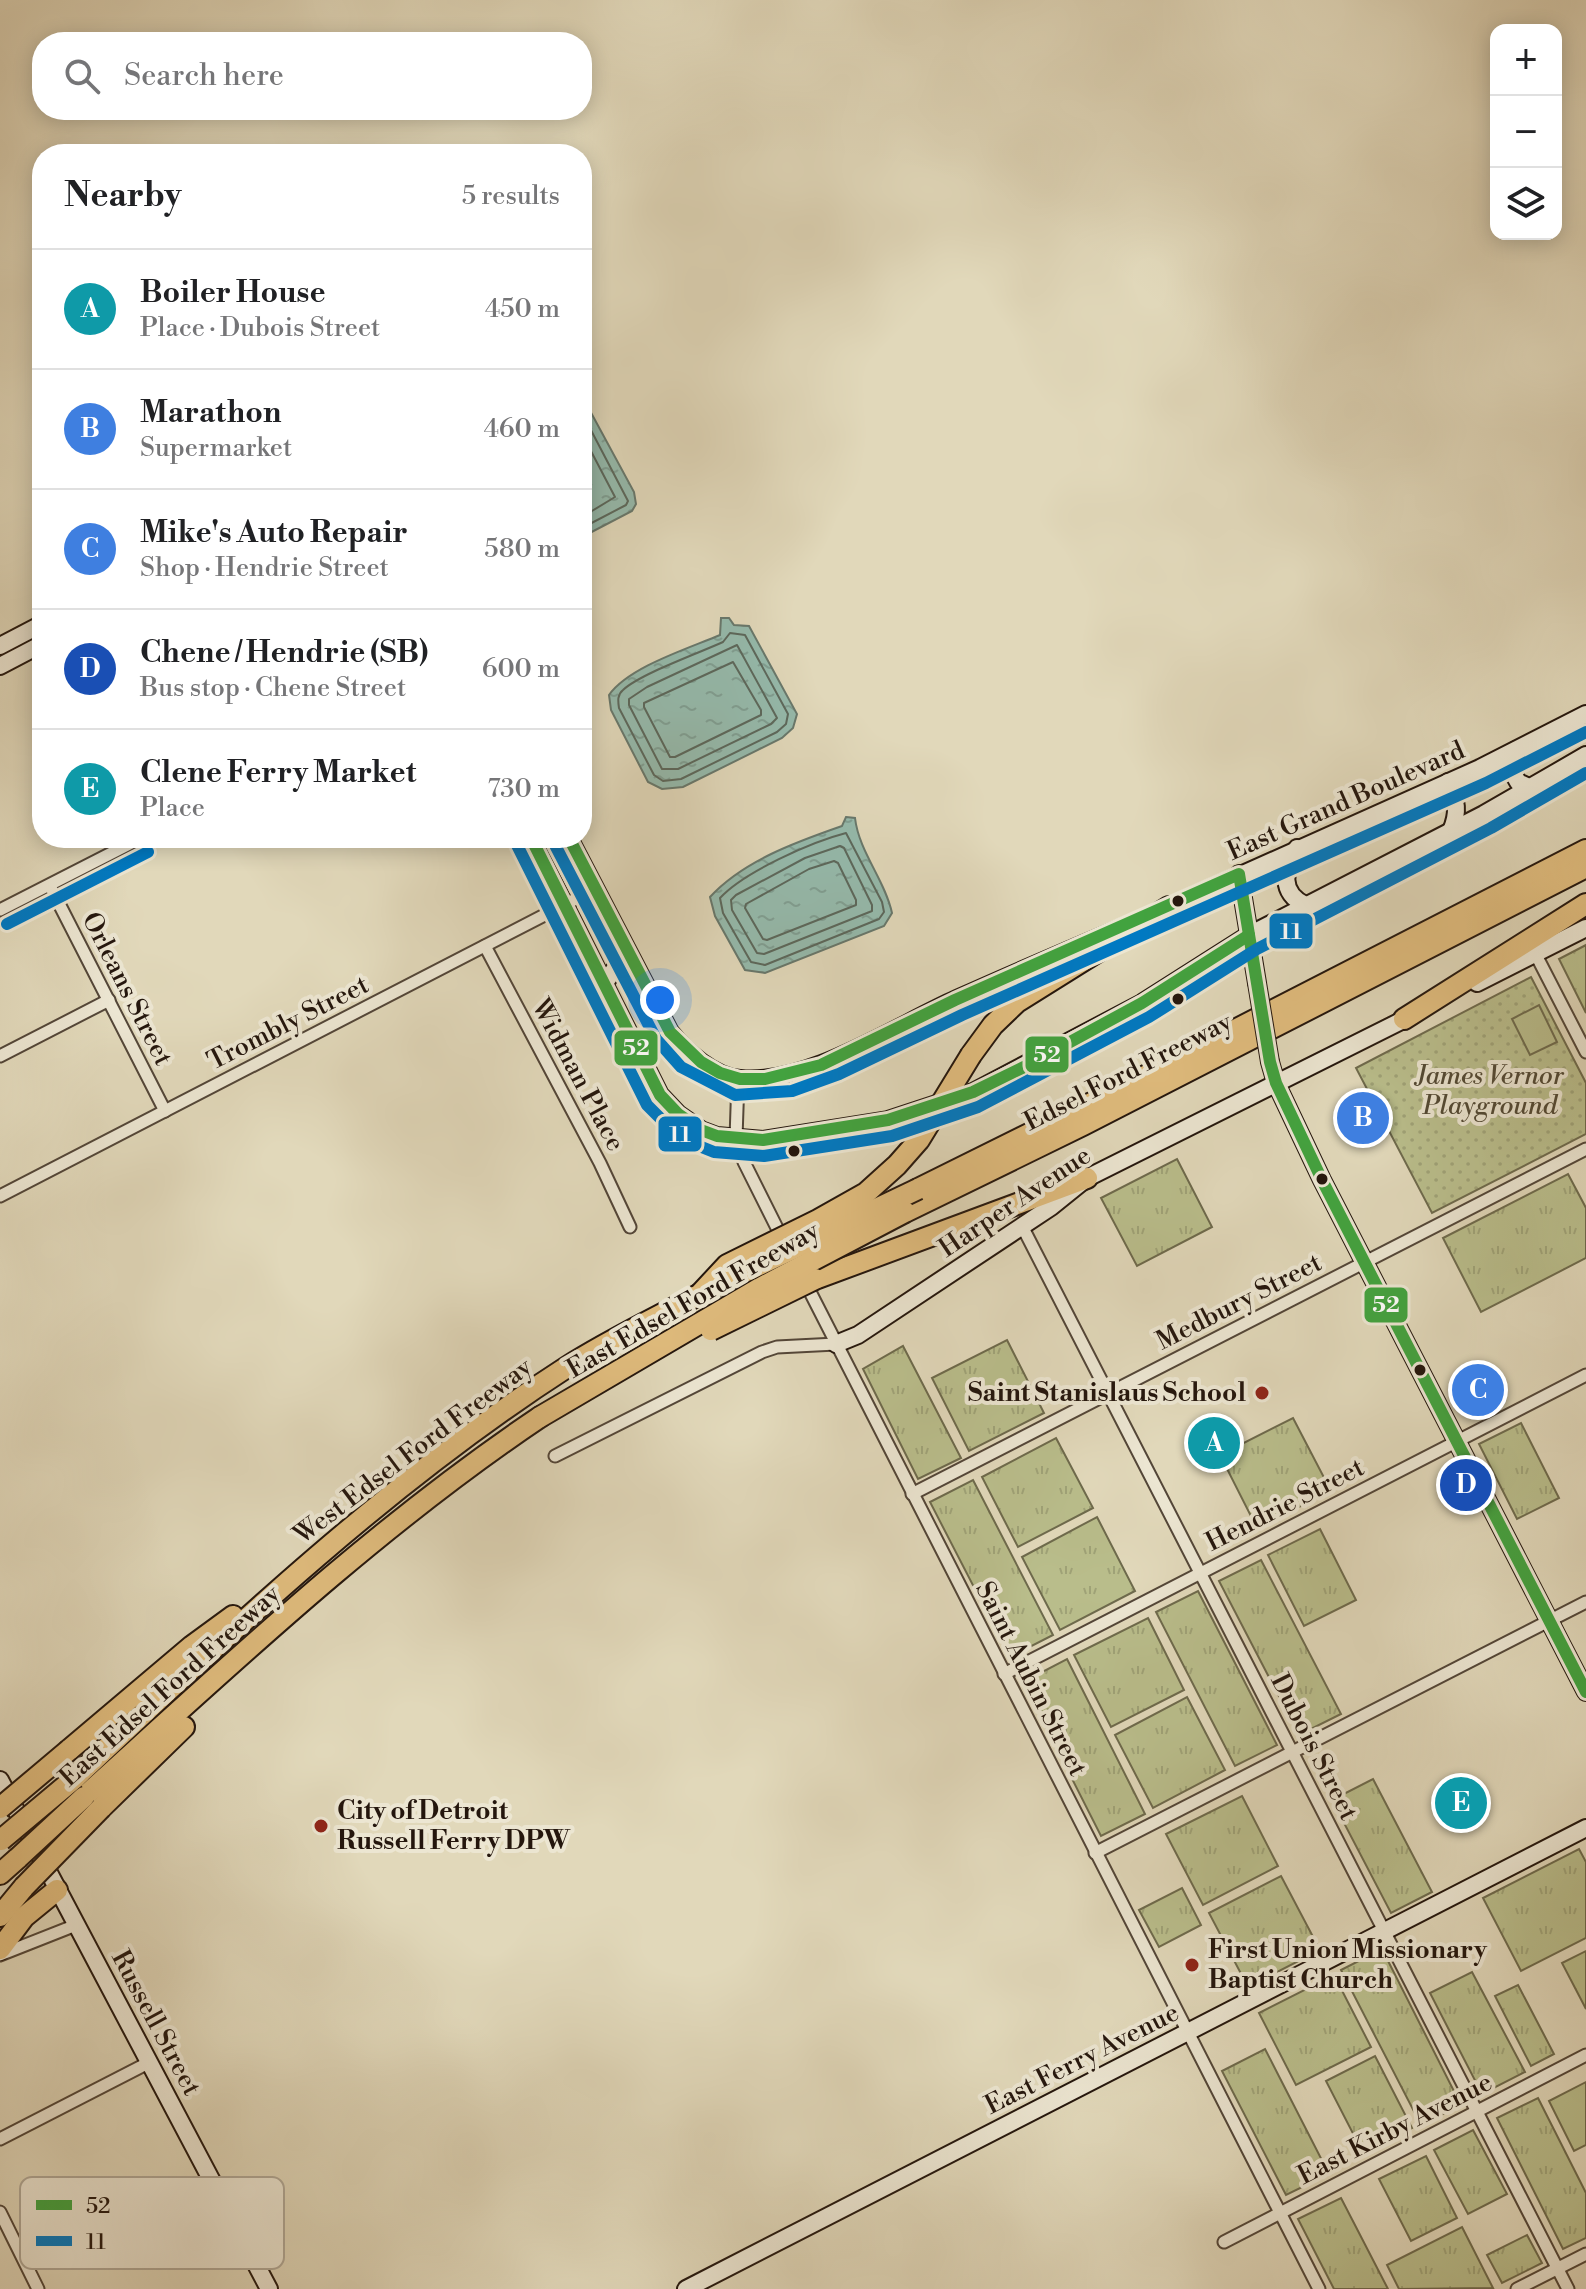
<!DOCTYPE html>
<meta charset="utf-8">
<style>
body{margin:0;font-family:"Libre Bodoni",serif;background:#f2f2f2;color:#202124}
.controls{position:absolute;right:24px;top:24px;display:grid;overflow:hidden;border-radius:16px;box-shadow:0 4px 20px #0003}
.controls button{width:72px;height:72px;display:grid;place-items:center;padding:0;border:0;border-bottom:2px solid #e0e0e0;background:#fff;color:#202124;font:40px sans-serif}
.you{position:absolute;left:660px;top:1000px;width:28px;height:28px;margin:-20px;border:6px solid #fff;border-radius:50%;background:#1a73e8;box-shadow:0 0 0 12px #1a73e833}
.badge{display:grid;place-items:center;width:52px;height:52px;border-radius:50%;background:#7c3aed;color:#fff;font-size:26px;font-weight:700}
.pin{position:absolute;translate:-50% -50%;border:4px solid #fff;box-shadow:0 2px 8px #0006}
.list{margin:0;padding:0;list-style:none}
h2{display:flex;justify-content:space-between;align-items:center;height:104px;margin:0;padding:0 32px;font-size:34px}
h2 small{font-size:26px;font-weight:400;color:#757577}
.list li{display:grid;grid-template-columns:52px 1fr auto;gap:24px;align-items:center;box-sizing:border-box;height:120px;padding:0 32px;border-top:2px solid #e0e0e0}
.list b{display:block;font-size:30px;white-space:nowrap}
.list p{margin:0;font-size:26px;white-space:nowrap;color:#757577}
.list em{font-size:26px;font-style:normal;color:#757577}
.icon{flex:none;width:44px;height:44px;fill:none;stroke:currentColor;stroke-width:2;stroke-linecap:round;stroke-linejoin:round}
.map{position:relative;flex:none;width:1586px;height:2289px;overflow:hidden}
.search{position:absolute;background:#fff;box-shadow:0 4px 20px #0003;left:32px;top:32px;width:560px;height:88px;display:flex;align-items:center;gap:20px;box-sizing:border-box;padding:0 28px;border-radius:32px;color:#757577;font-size:30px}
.panel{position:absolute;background:#fff;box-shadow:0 4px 20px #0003;left:32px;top:144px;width:560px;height:704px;border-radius:32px}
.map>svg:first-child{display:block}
</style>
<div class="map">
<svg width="1586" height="2289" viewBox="0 0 1586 2289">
<defs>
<pattern id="grass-tufts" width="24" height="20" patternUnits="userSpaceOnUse" patternTransform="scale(2)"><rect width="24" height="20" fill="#b9bd8b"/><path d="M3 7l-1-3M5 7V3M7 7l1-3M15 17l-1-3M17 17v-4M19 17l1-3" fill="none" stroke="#9fa277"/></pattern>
<pattern id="park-dots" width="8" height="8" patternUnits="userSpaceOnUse" patternTransform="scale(2)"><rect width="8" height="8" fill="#b9bd8b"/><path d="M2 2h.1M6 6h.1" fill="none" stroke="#9fa277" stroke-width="1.8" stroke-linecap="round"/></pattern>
<pattern id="water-ripples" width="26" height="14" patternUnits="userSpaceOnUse" patternTransform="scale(2)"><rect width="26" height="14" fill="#95baac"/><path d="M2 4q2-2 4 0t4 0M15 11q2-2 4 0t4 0" fill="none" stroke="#809f93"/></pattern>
</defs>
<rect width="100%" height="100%" fill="#e1d8ba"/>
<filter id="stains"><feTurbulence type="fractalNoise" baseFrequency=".0025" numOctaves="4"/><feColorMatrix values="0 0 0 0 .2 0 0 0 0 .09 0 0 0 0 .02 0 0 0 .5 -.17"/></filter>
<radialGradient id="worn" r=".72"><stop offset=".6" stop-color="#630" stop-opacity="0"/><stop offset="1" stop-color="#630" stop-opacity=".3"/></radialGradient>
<g fill="url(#grass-tufts)" stroke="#6e6a4c" stroke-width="2">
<polygon points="1586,945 1586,1013 1559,959"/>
<polygon points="1177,1159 1212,1227 1137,1266 1101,1198"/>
<polygon points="1568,1174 1586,1208 1586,1258 1481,1312 1443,1238"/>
<polygon points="1007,1340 1044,1413 969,1451 932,1378"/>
<polygon points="903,1346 961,1458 918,1479 863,1369"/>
<polygon points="1293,1418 1331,1491 1257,1528 1220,1455"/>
<polygon points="1521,1423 1559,1498 1517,1519 1479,1444"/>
<polygon points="1056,1438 1093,1508 1018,1547 982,1477"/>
<polygon points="973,1480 1053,1635 1010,1657 930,1502"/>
<polygon points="1097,1517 1135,1591 1060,1630 1022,1557"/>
<polygon points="1320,1529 1356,1600 1304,1626 1268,1555"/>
<polygon points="1261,1560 1341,1714 1299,1735 1219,1581"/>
<polygon points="1198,1591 1277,1745 1235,1766 1156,1612"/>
<polygon points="1148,1618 1184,1690 1111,1727 1074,1655"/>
<polygon points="1067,1659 1145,1814 1101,1836 1023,1682"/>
<polygon points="1187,1697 1225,1770 1153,1808 1115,1735"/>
<polygon points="1373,1779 1432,1892 1391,1913 1332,1800"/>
<polygon points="1242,1796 1278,1866 1203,1905 1166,1834"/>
<polygon points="1579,1849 1586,1862 1586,1938 1521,1971 1483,1898"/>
<polygon points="1281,1876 1320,1950 1248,1987 1209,1913"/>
<polygon points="1182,1888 1201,1925 1159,1947 1139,1910"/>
<polygon points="1382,1949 1461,2105 1421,2125 1341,1970"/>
<polygon points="1586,1951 1586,2009 1562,1963"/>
<polygon points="1472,1972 1525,2072 1482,2094 1430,1993"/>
<polygon points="1334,1975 1371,2047 1296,2085 1259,2013"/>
<polygon points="1518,1985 1554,2054 1531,2066 1495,1996"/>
<polygon points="1265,2049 1329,2174 1286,2195 1222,2071"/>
<polygon points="1375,2056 1412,2128 1363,2153 1326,2081"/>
<polygon points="1538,2098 1586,2193 1586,2238 1563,2249 1497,2118"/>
<polygon points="1473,2130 1507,2194 1468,2214 1434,2150"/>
<polygon points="1426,2156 1457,2218 1411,2241 1379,2179"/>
<polygon points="1341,2198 1388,2289 1334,2289 1298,2219"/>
<polygon points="1462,2227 1493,2288 1399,2289 1387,2265"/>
<polygon points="1527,2235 1542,2263 1502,2283 1487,2255"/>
</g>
<polygon fill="url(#park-dots)" stroke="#6e6a4c" stroke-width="2" points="1531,977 1586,1083 1586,1134 1432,1213 1356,1068"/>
<g fill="#b9bd8b" stroke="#6e6a4c" stroke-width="2">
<polygon points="1539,1005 1557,1042 1530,1055 1512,1019"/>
<polygon points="1586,2082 1586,2145 1574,2151 1549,2101"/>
</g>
<g fill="url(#water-ripples)" stroke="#68786c" stroke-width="2">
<polygon points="582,396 634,492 636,504 632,511 582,537"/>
<path d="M721 618H729L734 625 749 626 797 714 793 728 782 738 683 787 662 789 648 782 611 710 609 695C629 667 687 649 720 635Z"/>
<path d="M846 817 855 818C859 852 885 880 892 913L884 926 765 973 745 970 715 916 710 897C743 861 796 842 842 826Z"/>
</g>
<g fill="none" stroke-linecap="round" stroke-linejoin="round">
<g stroke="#5c685c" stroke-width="2">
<polyline points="582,413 628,501 626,505 582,528"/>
<polyline points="582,434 615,497 582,517"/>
<path d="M730 633 745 635 788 714 786 724 777 732 681 779 663 781 654 775 619 708C618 701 617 695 623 690 640 674 699 653 723 642Z"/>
<polygon points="737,645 777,718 771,724 678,769 662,769 629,705 629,699 647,687"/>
<polygon points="733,662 761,710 761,715 675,757 670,757 644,707 644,703"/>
<path d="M846 833 882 902 884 912 879 919 765 965 751 962 723 913 720 898C744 872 811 842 846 833Z"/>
<polygon points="840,846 844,848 872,905 872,911 764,954 757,953 732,910 731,900 736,895 805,858"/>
<polygon points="834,861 838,863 856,900 856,905 767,940 763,939 745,908 746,904 809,869"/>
</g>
<g stroke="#534638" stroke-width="15">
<g id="street">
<polyline points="50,886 165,1111"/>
<polyline points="0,910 141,838"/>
<polyline points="485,946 600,1163 630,1227"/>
<polyline points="1535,953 1586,1052"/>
<polyline points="0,1056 109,1000"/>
<polyline points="738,1079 736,1138 744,1162 783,1240"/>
<polyline points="0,1196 595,889"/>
<polyline points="1022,1226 1568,2289"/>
<polyline points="804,1280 1319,2289"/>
<polyline points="555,1456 762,1352 777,1347 836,1344"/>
<polyline points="912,1494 1586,1149"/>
<polyline points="1004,1674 1586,1375"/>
<polyline points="1095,1853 1586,1602"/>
<polyline points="0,1955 76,1925"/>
<polyline points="0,2139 150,2062"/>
<polyline points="0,2212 38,2289"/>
<polyline points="1224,2242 1586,2055"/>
<polyline points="1517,2289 1586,2254"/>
</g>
</g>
<g stroke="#24160d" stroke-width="20">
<g id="secondary">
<polyline points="0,646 42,624"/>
<polyline points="0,666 42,644"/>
<polyline points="1516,750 1513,773 1518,782 1531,788"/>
<path d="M1448 782C1457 801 1459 812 1451 831"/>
<polyline points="531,838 660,1095 678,1114 701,1130 717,1136 763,1140 888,1120 973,1092 1142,1003 1249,935 1484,814 1586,755"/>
<path d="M569 838 670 1032C686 1052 714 1077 740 1079 807 1086 896 1026 957 999 1013 974 1069 950 1126 926"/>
<path d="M1297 848C1284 870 1279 892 1305 905"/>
<polyline points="1239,874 1257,983"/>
<polyline points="1158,912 1480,768 1586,714"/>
<polyline points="1477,983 1586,928"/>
<polyline points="604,984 614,970 636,969"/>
<polyline points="1270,1062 1276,1083 1322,1180 1586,1692"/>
<polyline points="836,1344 858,1335 1051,1207 1087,1178 1413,1015"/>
<polyline points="0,1780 269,2289"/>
<polyline points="686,2289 1586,1828"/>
</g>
</g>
<g stroke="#24160d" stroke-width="24">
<g id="highway">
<polyline points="1404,1019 1586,904"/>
<polyline points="971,1055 993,1025 1017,1002 1169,907"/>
<polyline points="918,1189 1122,1088 1586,850"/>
<polyline points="905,1212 1083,1125 1586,867"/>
<polyline points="815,1279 1087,1178"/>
<polyline points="69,1750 192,1646 233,1616"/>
<path d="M75 1778C231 1631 387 1483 567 1367 609 1340 656 1318 700 1294"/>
<path d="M84 1797C230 1665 376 1527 540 1417"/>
<polyline points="101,1808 184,1727"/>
<polyline points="0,1874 18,1858"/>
<polyline points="0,1916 24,1887"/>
<polyline points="0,1949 24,1917 57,1890"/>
</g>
</g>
<use href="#street" stroke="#ece6d2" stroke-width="11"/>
<use href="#secondary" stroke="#ece6d2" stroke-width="16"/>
<use href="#highway" stroke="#e0bc7d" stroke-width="20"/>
<g stroke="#24160d" stroke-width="20" stroke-linecap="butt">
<polyline id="secondary-bridge" points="1257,983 1270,1062"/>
</g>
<g stroke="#24160d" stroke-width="24" stroke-linecap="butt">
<g id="highway-bridge">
<polyline points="711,1288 918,1189"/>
<polyline points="700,1294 727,1265 818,1220 866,1193 897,1165 919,1140 971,1055"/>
<polyline points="711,1330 815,1279"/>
<polyline points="540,1417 760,1288 905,1212"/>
<polyline points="0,1808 69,1750"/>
<polyline points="1,1840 75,1778"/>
<polyline points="18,1858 84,1797"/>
<polyline points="24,1887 101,1808"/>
</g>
</g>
<use href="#secondary-bridge" stroke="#ece6d2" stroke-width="16"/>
<use href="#highway-bridge" stroke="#e0bc7d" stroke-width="20"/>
<g stroke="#ece6d2" stroke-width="18">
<g id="bus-1">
<polyline points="531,838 660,1095 678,1114 701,1130 717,1136 763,1140 888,1120 973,1092 1024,1067 1142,1003 1249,935"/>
<polyline points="569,838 670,1032 701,1062 720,1073 740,1079 765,1079 821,1065 955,1000 1239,874 1270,1062 1276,1083 1322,1180 1586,1692"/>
</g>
</g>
<g stroke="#ece6d2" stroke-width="18">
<g id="bus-2">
<polyline points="517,845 647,1105 668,1126 694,1144 714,1152 764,1156 892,1136 978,1107 1149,1017 1257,949 1491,828 1586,773"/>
<polyline points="555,845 656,1039 681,1067 735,1095 792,1091 839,1074 962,1015 1486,783 1586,732"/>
<polyline points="7,924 148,852"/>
</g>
</g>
<use href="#bus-1" stroke="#42a33f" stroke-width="12"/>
<use href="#bus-2" stroke="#0079c2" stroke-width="12"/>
</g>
<g fill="#24160d" stroke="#ece6d2" stroke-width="3">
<circle cx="1178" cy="901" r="7"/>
<circle cx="1178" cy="999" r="7"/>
<circle cx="794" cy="1151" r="7"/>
<circle cx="1322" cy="1179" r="7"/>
<circle cx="1420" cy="1370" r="7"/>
</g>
<g fill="#8f2418" stroke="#ece6d2" stroke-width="3">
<circle cx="1262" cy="1393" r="8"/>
<circle cx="321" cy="1826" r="8"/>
<circle cx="1192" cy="1965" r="8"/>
</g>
<g text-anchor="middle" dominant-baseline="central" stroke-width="8" stroke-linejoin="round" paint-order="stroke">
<g font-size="26" fill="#24160d" stroke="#ece6d2">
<text transform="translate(1346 801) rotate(-24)">East Grand Boulevard</text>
<text transform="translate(127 989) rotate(63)">Orleans Street</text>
<text transform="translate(288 1023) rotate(-27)">Trombly Street</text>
<text transform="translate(1128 1072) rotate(-27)">Edsel Ford Freeway</text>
<text transform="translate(578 1075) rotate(62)">Widman Place</text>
<text transform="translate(1015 1202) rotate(-34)">Harper Avenue</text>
<text transform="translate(693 1300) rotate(-30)">East Edsel Ford Freeway</text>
<text transform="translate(1239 1302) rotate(-27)">Medbury Street</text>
<text transform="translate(413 1451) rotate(-37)">West Edsel Ford Freeway</text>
<text transform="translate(1285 1505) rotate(-27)">Hendrie Street</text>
<text transform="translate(1031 1679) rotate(63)">Saint Aubin Street</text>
<text transform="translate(170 1686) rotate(-42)">East Edsel Ford Freeway</text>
<text transform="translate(1314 1747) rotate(63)">Dubois Street</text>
<text transform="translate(156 2023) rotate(62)">Russell Street</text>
<text transform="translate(1082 2059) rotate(-27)">East Ferry Avenue</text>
<text transform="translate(1395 2129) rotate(-27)">East Kirby Avenue</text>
</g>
<g font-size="26" font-style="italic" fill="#514833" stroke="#ece6d2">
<text x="1490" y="1076">James Vernor<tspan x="1490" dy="30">Playground</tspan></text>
</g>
<g font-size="26" font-weight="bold" fill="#24160d" stroke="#ece6d2" text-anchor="start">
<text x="1246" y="1393" text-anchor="end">Saint Stanislaus School</text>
<text x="337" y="1811">City of Detroit<tspan x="337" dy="30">Russell Ferry DPW</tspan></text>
<text x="1208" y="1950">First Union Missionary<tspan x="1208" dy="30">Baptist Church</tspan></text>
</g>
</g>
<rect x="20" y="2177" width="264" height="92" rx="12" fill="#ece6d2" stroke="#b0a897" stroke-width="2"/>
<rect x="36" y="2200" width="36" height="10" fill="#42a33f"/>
<rect x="36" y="2236" width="36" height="10" fill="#0079c2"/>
<g font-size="22" fill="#24160d">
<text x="86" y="2213">52</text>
<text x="86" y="2249">11</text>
</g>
<g stroke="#ece6d2" stroke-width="3">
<rect x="1268" y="912" width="46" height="38" rx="8" fill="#0079c2"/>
<rect x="613" y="1029" width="46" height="38" rx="8" fill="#42a33f"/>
<rect x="1024" y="1035" width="46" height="39" rx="8" fill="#42a33f"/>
<rect x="657" y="1115" width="46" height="38" rx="8" fill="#0079c2"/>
<rect x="1363" y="1286" width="46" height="38" rx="8" fill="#42a33f"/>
</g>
<g font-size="22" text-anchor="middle" font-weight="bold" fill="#fff">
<text x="1291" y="939">11</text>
<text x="636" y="1055">52</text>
<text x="1047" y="1062">52</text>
<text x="680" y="1142">11</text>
<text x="1386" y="1312">52</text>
</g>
<rect width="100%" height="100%" filter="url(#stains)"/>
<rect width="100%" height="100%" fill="url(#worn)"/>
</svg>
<div class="controls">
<button>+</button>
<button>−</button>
<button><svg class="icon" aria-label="layers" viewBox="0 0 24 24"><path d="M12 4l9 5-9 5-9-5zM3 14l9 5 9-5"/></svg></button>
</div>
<div class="you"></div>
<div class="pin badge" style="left:1214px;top:1443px;background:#0f9aa8">A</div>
<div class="pin badge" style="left:1363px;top:1118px;background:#3f7fe0">B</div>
<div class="pin badge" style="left:1478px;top:1390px;background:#3f7fe0">C</div>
<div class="pin badge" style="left:1466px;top:1485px;background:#1a4fb4">D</div>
<div class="pin badge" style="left:1461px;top:1803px;background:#0f9aa8">E</div>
<div class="search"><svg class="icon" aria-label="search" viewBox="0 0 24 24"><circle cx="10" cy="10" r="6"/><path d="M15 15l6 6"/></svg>Search here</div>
<section class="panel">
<h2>Nearby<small>5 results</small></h2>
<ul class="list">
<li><span class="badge" style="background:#0f9aa8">A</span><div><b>Boiler House</b><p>Place · Dubois Street</p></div><em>450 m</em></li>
<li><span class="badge" style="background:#3f7fe0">B</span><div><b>Marathon</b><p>Supermarket</p></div><em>460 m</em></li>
<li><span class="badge" style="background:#3f7fe0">C</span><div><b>Mike's Auto Repair</b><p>Shop · Hendrie Street</p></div><em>580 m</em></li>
<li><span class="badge" style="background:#1a4fb4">D</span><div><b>Chene / Hendrie (SB)</b><p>Bus stop · Chene Street</p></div><em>600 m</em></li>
<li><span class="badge" style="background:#0f9aa8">E</span><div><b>Clene Ferry Market</b><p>Place</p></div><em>730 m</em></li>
</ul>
</section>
</div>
